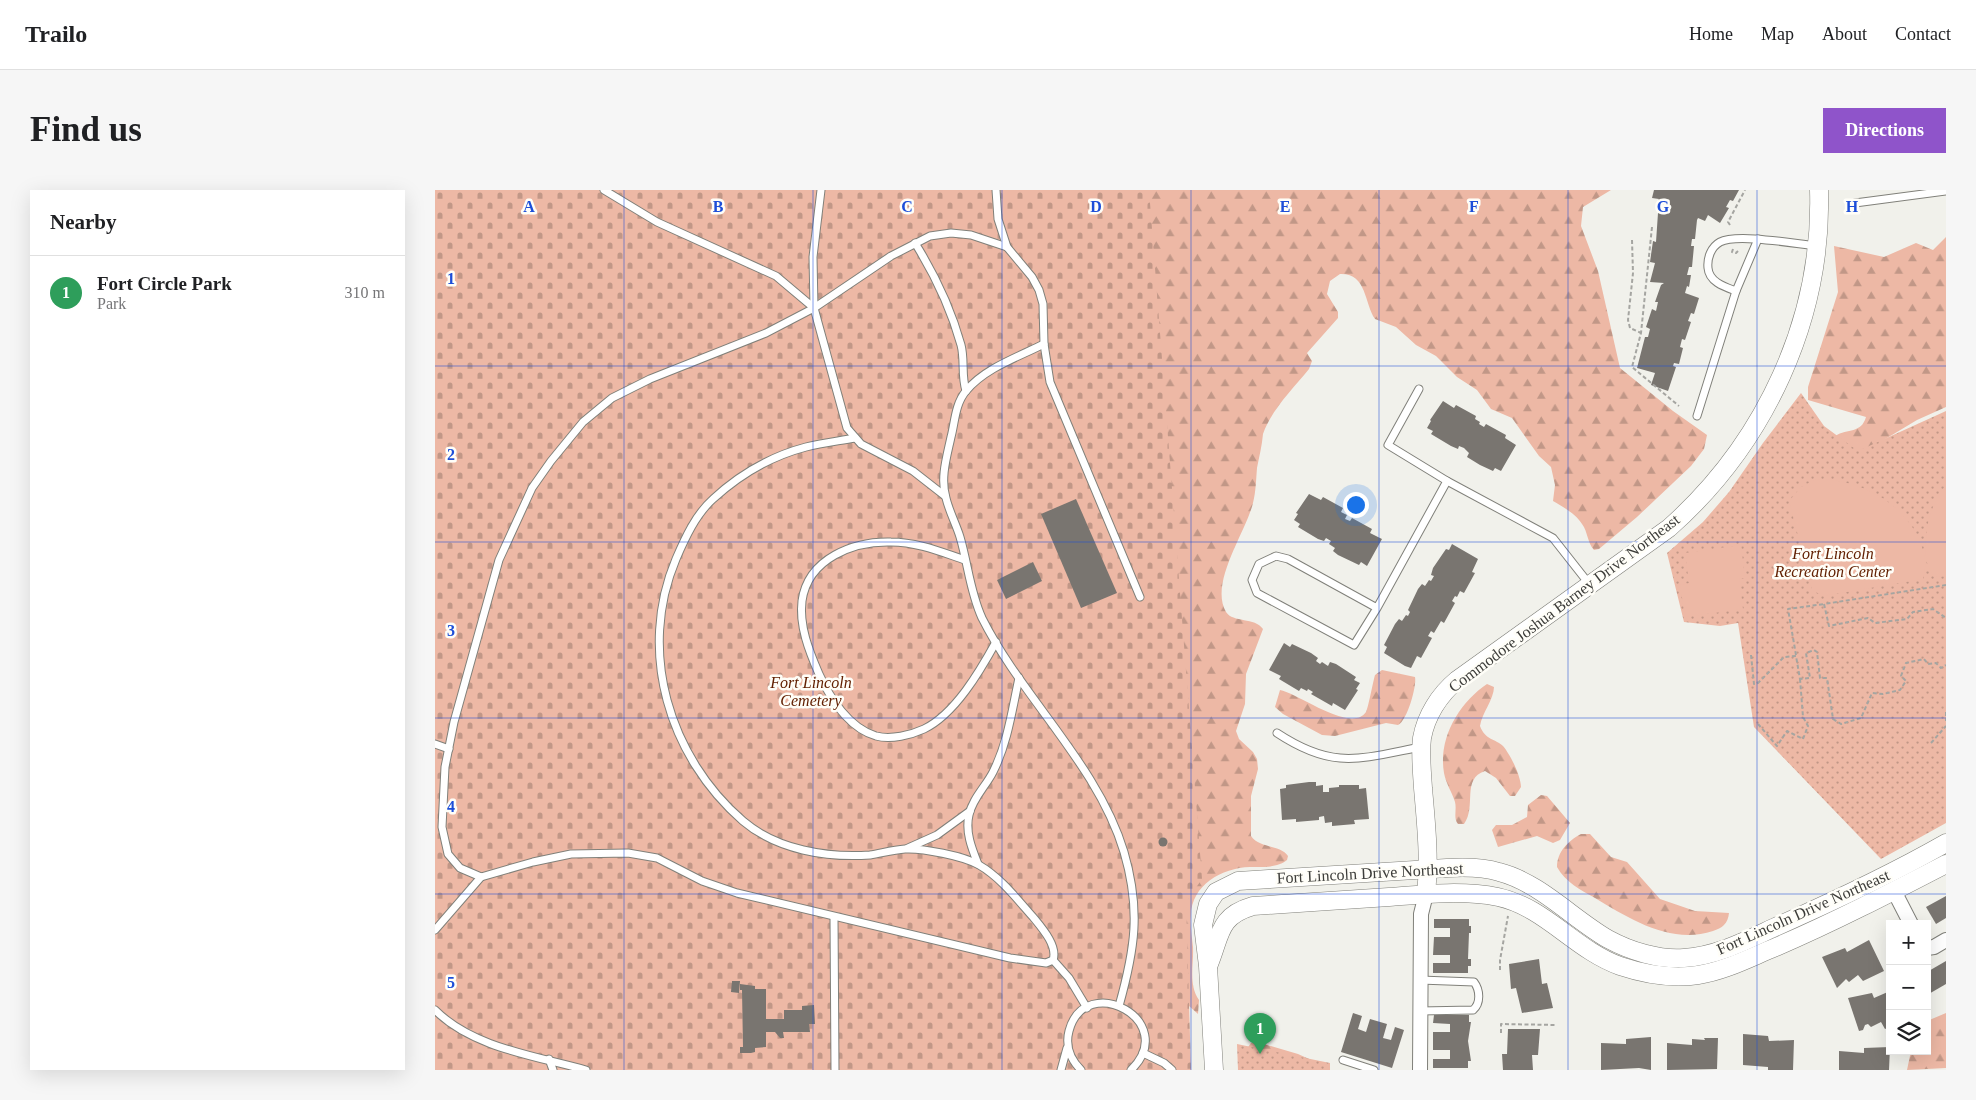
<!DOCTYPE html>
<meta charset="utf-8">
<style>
body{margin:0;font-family:"Times New Roman",serif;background:#f6f6f6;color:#202124}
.controls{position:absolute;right:15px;bottom:15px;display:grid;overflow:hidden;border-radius:0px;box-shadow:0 5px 20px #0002}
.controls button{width:45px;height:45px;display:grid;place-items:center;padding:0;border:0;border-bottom:1px solid #e0e0e0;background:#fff;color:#202124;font:25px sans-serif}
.you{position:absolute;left:920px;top:314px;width:18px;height:18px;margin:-12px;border:4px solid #fff;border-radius:50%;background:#1a73e8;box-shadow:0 0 0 8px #1a73e833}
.badge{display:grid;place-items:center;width:32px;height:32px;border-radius:50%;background:#8f54ca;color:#fff;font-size:16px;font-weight:700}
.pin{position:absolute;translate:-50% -41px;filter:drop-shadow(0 1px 2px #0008)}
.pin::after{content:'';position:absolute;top:26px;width:18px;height:15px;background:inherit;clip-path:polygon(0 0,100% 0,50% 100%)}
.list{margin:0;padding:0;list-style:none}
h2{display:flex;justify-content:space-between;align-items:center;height:65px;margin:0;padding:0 20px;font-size:21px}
h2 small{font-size:16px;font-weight:400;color:#757577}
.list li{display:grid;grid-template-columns:32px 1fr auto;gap:15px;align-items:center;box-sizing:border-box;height:75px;padding:0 20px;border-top:1px solid #e0e0e0}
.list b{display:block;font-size:19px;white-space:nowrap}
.list p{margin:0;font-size:16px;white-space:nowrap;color:#757577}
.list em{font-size:16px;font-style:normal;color:#757577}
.icon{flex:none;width:28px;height:28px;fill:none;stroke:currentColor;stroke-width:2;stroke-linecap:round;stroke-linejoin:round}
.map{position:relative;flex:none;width:1511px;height:880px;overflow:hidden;border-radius:0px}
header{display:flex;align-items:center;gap:30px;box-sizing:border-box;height:70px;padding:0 25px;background:#fff;border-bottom:1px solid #e0e0e0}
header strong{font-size:24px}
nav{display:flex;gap:28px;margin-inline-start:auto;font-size:18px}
.intro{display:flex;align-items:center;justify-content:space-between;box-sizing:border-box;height:120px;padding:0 30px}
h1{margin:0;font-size:35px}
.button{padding:12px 22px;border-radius:0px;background:#8f54ca;color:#fff;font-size:18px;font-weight:700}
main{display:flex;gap:30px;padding:0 30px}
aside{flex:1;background:#fff;border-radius:0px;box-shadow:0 5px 20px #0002}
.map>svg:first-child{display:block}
</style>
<header>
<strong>Trailo</strong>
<nav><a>Home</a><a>Map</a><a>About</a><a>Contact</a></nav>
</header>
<div class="intro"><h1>Find us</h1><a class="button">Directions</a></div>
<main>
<aside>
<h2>Nearby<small></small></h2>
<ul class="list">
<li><span class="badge" style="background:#2e9e5b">1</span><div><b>Fort Circle Park</b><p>Park</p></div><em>310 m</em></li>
</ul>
</aside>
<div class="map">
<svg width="1511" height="880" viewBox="0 0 1511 880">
<defs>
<pattern id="forest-firs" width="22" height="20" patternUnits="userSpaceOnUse" patternTransform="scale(1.25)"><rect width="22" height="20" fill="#edb8a5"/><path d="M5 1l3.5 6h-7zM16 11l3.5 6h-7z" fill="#c19787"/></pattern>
<pattern id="cemetery-stones" width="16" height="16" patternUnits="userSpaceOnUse" patternTransform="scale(1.25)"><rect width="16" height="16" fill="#edb8a5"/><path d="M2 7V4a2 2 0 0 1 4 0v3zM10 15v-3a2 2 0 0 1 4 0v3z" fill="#c19787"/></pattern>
<pattern id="park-dots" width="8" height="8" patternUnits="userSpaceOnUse" patternTransform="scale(1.25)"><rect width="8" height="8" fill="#edb8a5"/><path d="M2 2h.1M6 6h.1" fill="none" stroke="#c19787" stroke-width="1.8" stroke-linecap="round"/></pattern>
</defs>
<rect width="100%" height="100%" fill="#f1f1eb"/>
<g fill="url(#forest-firs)">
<path d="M706 0H1176L1148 17 1146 36 1163 81 1185 178 1238 221 1272 245 1269 259 1256 276 1202 327 1164 359 1159 360C1152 352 1153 342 1147 334 1141 324 1128 317 1118 311L1120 295 1116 277 1104 266 1077 228 1056 219 1042 200 1022 187 1001 166 981 155 961 137 940 129C929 113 932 83 905 84L895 91 892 104 903 122V128L872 163 877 171 874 179C857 200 837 219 828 244 827 256 824 267 822 278 821 290 821 301 818 313 811 342 774 393 791 422 798 433 820 427 828 439L811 484 810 514 801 541 804 549 818 562 822 569 823 579 816 606V646C825 659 845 654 853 666L852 670C843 678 826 677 815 677 787 678 756 695 756 726 755 736 757 747 758 757 759 774 753 794 764 810L763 824 754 816 749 804Z"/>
<path d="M1511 47V217L1482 230 1432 260 1423 262 1400 246C1413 238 1426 244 1431 227L1373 210V197L1403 102 1399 56 1449 67 1481 53 1498 60Z"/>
<path d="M947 480 980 487C982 496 972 531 963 535L951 533 900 546 887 545 848 524 840 517 845 500C863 503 916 544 931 522 933 519 938 492 940 485Z"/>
<path d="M1052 494 1059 497C1059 509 1047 523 1045 536 1050 550 1061 549 1068 556 1075 564 1086 586 1086 597L1080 606H1075L1061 588 1050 581C1026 589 1042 616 1029 634H1023C1018 628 1022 620 1020 612 1017 602 1011 594 1009 583 1003 548 1024 513 1052 494Z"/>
<polygon points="1106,605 1112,606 1135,633 1125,650 1118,653 1102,646 1063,657 1057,640 1061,635 1077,635 1092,627 1093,615"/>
<path d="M1146 644H1155L1176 667 1192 672 1225 709 1260 721 1294 723C1293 734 1287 738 1278 741 1236 755 1195 729 1160 708 1146 700 1130 692 1122 677 1122 662 1133 651 1146 644Z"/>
<polygon points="1511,823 1511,878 1472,880 1476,861 1492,861 1492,831"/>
<polygon points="822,852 863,864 894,878 811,860 816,853"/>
</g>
<polygon fill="url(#cemetery-stones)" points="0,0 714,0 767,689 751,712 756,880 0,880"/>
<g fill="url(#park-dots)">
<polygon points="1366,203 1389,236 1423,261 1511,221 1511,633 1446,669 1319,537 1303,433 1285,436 1249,432 1232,363 1268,332 1294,302 1328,253"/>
<polygon points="802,854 895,873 895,880 803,880"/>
</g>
<g fill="#edb8a5">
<path d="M1381 289C1422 289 1466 310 1484 349 1487 355 1488 362 1490 367 1492 335 1491 323 1511 295V386L1499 387 1491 371 1488 389 1388 406 1377 400 1354 311 1366 297Z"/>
<polygon points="1306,355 1310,388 1304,389 1308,419 1250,427 1245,395 1254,393 1250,363"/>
</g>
<g fill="#797570">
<polygon points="1219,0 1304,0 1298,11 1295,10 1291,17 1294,18 1285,33 1273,25 1270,31 1263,28 1262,30 1260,49 1257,49 1256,56 1259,56 1257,77 1254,77 1252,85 1256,85 1254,97 1252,96 1250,103 1264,108 1259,124 1256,123 1253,131 1256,132 1250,150 1247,149 1245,157 1248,158 1244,174 1239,173 1238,176 1241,177 1233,201 1216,195 1220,183 1202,178 1210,147 1213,147 1215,139 1211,137 1217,119 1221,121 1223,112 1220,112 1226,95 1229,93 1215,92 1220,73 1215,72 1218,51 1221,52 1223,23 1225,23 1226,13 1223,11 1224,9 1217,8"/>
<polygon points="1008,211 1019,218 1021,215 1041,226 1040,229 1045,232 1044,234 1049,237 1051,234 1071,245 1070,248 1081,255 1066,281 1060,278 1058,281 1045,275 1032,267 1034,263 1029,258 1024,256 1023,259 1016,256 996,244 998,241 992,238 996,231 995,230"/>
<polygon points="874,304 886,310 888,307 908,318 906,322 912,325 910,329 915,331 917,328 937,339 935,343 947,349 932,376 926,372 924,375 903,365 898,361 900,358 894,354 896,351 891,348 889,351 883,349 863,337 865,334 859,330 863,324 861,323"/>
<polygon points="641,309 682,403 646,418 606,324"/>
<polygon points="1017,354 1043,369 1037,382 1040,383 1029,403 1025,401 1022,407 1020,406 1017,411 1020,413 1009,433 1006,431 999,443 996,441 993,446 997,448 986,468 982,466 976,478 970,476 949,463 952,457 949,455 960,434 964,429 967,431 971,425 973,426 975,422 973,420 983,399 987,394 990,396 994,390 996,391 999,386 996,385 998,378 1011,359 1014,360"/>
<polygon points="598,372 607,391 571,409 562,390"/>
<polygon points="849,453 855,457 857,454 876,463 883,468 881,471 885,474 887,472 893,476 895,472 901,474 921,487 919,490 925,493 921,499 923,500 910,520 898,513 897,516 876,504 878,502 873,499 872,501 866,498 864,501 844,489 846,486 834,480"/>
<polygon points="874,592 881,592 881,596 888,595 888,602 894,602 894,598 904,597 904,595 924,595 924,599 931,598 934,629 919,630 920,634 897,636 897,632 890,633 889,626 884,627 884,630 861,632 861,629 847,630 845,599 851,598 851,595"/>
<circle cx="728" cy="652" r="4.5"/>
<polygon points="1511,706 1511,728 1501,734 1491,717"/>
<polygon points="999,729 1034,729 1034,736 1036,736 1036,743 1034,743 1033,769 1036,769 1036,776 1033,776 1033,783 998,783 998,773 1015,773 1015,765 998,765 999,747 1015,747 1015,738 999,738"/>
<polygon points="1434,750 1449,781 1428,791 1423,785 1414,792 1411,789 1402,798 1387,767 1410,758 1412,762"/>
<polygon points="1104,769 1107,794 1112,793 1118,818 1087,823 1081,798 1076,799 1074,774"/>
<polygon points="1511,771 1511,794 1492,805 1492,782"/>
<polygon points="297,791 305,791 304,803 296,802"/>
<polygon points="305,794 320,796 320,799 331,799 331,829 349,829 349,820 367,820 367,816 379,815 380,834 374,834 375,842 348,842 349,848 345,848 340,842 331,842 331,857 320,858 320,862 316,863 305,863 305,857 308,857 307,800 305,800"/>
<polygon points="1455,801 1455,837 1450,839 1446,832 1436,837 1433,834 1430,835 1428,840 1424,841 1413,808 1437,803 1439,808"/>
<polygon points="918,823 927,826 923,839 931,842 935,829 952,834 948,848 956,850 960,837 969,840 957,878 906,862"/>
<polygon points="999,825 1034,825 1034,832 1036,832 1033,851 1036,871 1033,871 1033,878 998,878 998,869 1015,869 1015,860 998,860 998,842 1015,842 1015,834 998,833"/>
<polygon points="1073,839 1105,839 1103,865 1097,865 1098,880 1068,880 1067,864 1072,864"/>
<polygon points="1308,844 1333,846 1334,851 1359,850 1358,880 1333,880 1333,877 1308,875"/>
<polygon points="1216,847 1216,880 1204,878 1166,880 1166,853 1191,854 1191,849"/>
<polygon points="1269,848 1283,848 1282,879 1232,880 1232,853 1257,855 1257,849 1270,850"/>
<polygon points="1455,857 1454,880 1404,880 1404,861 1429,863 1429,858"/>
</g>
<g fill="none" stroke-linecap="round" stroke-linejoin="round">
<g stroke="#80807a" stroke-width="9">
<g id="service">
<polyline points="169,0 222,32 341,86 379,118 412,238 426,254 478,281 510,306"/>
<polyline points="561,0 563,29 572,57"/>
<polyline points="1420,13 1511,1"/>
<path d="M480 53C500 85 516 119 526 155 530 170 526 185 531 201"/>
<path d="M1301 101C1290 97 1274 92 1273 78 1272 68 1276 57 1285 52 1302 43 1361 54 1382 56"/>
<polyline points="379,118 378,67 386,0"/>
<path d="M609 154C583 167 550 178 531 201 520 214 520 232 516 247 512 266 505 288 511 308 514 321 521 334 525 347 533 374 535 402 547 428 587 508 663 575 689 662 706 720 700 759 684 816"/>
<polyline points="984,199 953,255 1012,291"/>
<polyline points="1262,226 1301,101 1323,49"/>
<path d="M420 248C404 251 387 253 371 257 337 266 304 285 278 309 261 324 250 348 241 369 202 461 234 567 308 631 342 660 392 668 435 665 447 663 458 660 470 659 487 658 529 666 544 675 565 687 582 709 598 727 607 738 623 756 618 770L611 773 575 768 302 703 267 691 222 668 193 663 136 664 98 672 46 687 25 678 13 664 7 637 10 577 19 532 64 370 97 298 116 271 148 232 177 208 215 189 331 143 379 118 456 66 495 46 516 43 536 45 572 57 597 87 604 100 608 114 609 154 615 192 705 407"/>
<path d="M530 370C506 362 482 352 456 352 419 351 373 368 367 411 364 436 374 461 384 484 395 508 414 538 441 546 456 550 476 545 489 539 520 524 545 481 561 452"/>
<polyline points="942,418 853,369 841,366 824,374 817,390 822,403 919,455 942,418 1012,291 1118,348 1155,395"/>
<path d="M842 543C898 580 924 569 986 557"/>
<polyline points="0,554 14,559"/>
<polyline points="473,658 502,645 535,621"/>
<path d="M543 674C537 659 530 642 534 625 537 609 551 596 558 582 573 552 577 520 584 488"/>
<polyline points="399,727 400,880"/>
<polyline points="0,740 46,687"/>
<polyline points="618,770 634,788 652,818"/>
<path d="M0 820C38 858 101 866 151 880"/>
<path d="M985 821 1038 820C1046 813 1045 800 1039 792L985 790"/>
<polyline points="708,863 729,873 737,880"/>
<polyline points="114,869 118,880"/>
<polyline points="908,870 939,880"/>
<polyline points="626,880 632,858"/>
<path d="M646 880C636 870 630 856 634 841 650 780 746 831 696 880"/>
</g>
</g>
<g stroke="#80807a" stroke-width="16">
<g id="minor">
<polyline points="1459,701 1476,734"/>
<polyline points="1492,758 1499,757 1511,750"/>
<polyline points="985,880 986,724 991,704"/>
</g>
</g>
<g stroke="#80807a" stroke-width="19">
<g id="tertiary">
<path d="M991 704C995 669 991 633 988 598 987 582 985 564 987 548 991 526 1004 505 1022 490L1234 338C1330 253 1388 129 1384 0"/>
<path d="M774 774C786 745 783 726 818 716 863 713 909 710 954 707 990 704 1028 700 1063 707 1110 717 1140 760 1185 776 1209 784 1237 789 1263 785 1290 781 1316 767 1341 757 1399 732 1455 703 1511 674"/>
<path d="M779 880 773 776 768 735 773 714 781 702 803 691 1012 678C1029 677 1048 677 1064 682 1104 692 1138 729 1173 749 1195 761 1224 770 1249 768 1281 766 1310 751 1338 738 1397 712 1455 685 1511 653"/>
</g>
</g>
<g stroke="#a5a5a1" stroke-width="2" stroke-dasharray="4 2.5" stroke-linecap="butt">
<polyline points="1295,35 1293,32 1310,0"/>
<polyline points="1217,37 1206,143 1197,177 1244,216"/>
<polyline points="1197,50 1198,83 1193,130 1195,138 1206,143"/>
<polyline points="1298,59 1297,62 1301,63 1303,61"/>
<polyline points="1511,395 1389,414 1394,436 1433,428 1440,433 1472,429 1478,422 1498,419 1511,428"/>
<polyline points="1316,465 1319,494 1323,493 1349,467 1361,466 1365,489 1375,488 1371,463 1379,460 1382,462 1385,488 1392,488 1398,529 1406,534 1426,528 1437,503 1448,504 1465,500 1471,491 1466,486 1471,473 1489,469 1493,474 1501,473 1506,478 1511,475"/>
<polyline points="1361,465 1353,419 1389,414"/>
<polyline points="1511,522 1511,531"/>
<polyline points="1323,534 1342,556 1352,541 1368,549 1373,536 1368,527 1365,489"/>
<polyline points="1496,553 1511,536"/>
<polyline points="1065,780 1065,770 1073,726"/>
<polyline points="1066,843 1066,834 1121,835"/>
</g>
<use href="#service" stroke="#fff" stroke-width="7"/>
<use href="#minor" stroke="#fff" stroke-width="14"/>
<use href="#tertiary" stroke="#fff" stroke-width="18"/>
</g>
<path fill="none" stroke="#1d4ed8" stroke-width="1" stroke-opacity="0.55" d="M189 0V880M378 0V880M567 0V880M756 0V880M944 0V880M1133 0V880M1322 0V880M0 176H1511M0 352H1511M0 528H1511M0 704H1511"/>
<g text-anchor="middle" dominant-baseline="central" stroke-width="5" stroke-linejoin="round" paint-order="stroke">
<g font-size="16" font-style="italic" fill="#622002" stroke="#fffef8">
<text x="1398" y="363">Fort Lincoln<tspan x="1398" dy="18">Recreation Center</tspan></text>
<text x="376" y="492">Fort Lincoln<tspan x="376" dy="18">Cemetery</tspan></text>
</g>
<g font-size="16" fill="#3d3d3a" stroke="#fffef8">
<text transform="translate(1129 413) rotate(-37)">Commodore Joshua Barney Drive Northeast</text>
<text transform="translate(935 683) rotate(-3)">Fort Lincoln Drive Northeast</text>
<text transform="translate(1368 722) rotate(-24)">Fort Lincoln Drive Northeast</text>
</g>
</g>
<g font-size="16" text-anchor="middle" font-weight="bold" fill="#1d4ed8" stroke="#fffef8" stroke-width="5" stroke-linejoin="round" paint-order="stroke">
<text x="94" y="22">A</text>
<text x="283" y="22">B</text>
<text x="472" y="22">C</text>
<text x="661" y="22">D</text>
<text x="850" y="22">E</text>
<text x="1039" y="22">F</text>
<text x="1228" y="22">G</text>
<text x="1417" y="22">H</text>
<text x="16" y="94">1</text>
<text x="16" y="270">2</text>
<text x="16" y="446">3</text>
<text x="16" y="622">4</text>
<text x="16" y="798">5</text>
</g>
</svg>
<div class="controls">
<button>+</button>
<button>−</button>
<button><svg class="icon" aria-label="layers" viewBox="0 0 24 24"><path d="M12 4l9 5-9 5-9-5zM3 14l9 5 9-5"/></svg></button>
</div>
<div class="you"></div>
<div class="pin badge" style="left:825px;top:864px;background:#2e9e5b">1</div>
</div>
</main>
